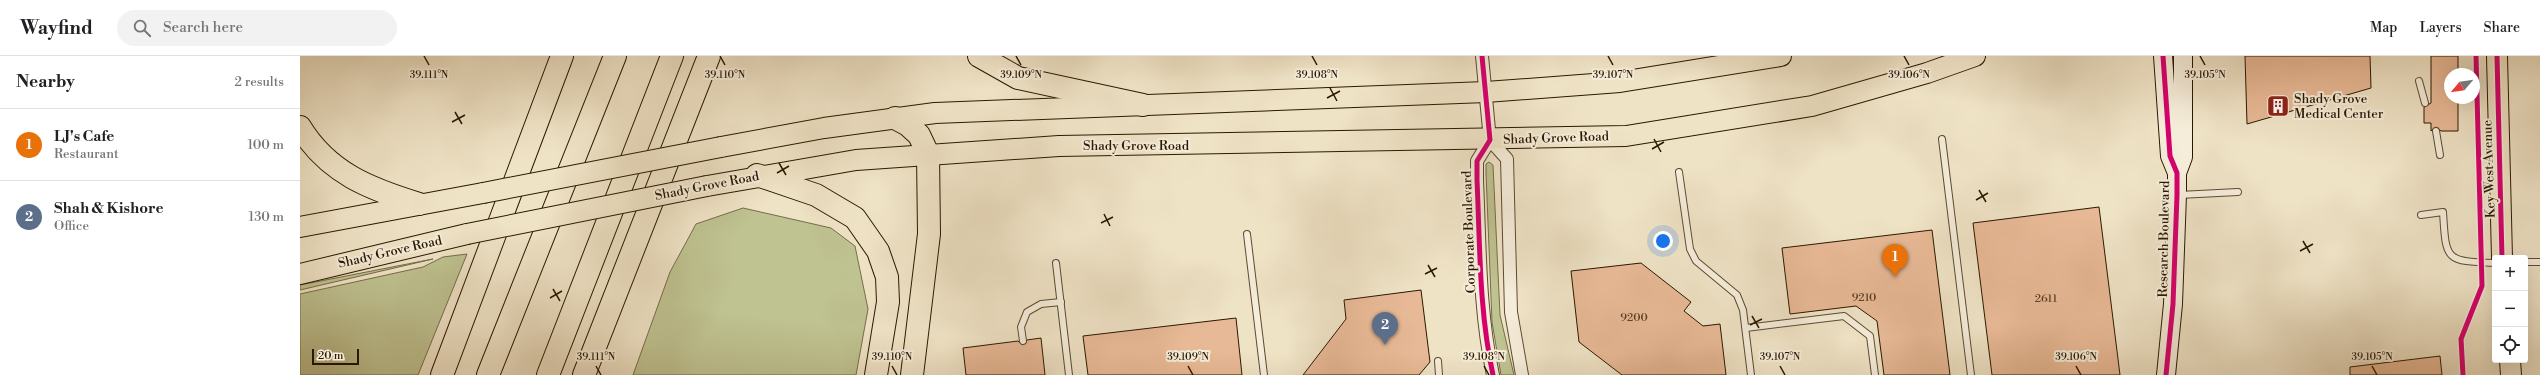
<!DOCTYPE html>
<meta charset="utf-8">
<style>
body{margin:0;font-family:"Libre Bodoni",serif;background:#f2f2f2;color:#202124}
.controls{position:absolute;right:12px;bottom:12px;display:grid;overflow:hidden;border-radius:4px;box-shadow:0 4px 16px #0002}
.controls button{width:36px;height:36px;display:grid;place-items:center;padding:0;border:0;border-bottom:1px solid #e0e0e0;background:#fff;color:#202124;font:20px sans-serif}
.compass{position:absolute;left:2144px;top:12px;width:36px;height:36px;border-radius:50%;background:#fff;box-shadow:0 4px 16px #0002;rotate:241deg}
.scale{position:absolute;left:12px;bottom:10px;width:47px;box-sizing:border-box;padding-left:4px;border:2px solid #2b1800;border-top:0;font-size:11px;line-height:14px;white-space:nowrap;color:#2b1800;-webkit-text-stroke:3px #f5edda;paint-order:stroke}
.you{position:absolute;left:1363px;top:185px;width:14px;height:14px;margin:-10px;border:3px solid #fff;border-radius:50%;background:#1a73e8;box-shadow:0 0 0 6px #1a73e833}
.badge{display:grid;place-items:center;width:26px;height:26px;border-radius:50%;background:#8f2418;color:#fff;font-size:13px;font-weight:700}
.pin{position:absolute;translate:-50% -33px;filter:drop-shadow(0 1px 2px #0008)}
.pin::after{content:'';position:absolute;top:21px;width:14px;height:12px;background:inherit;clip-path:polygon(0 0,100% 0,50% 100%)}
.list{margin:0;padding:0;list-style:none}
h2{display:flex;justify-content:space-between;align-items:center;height:52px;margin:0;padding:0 16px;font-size:17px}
h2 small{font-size:13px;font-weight:400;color:#757577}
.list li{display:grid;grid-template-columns:26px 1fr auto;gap:12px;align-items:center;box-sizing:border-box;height:72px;padding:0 16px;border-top:1px solid #e0e0e0}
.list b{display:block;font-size:15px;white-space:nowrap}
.list p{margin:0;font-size:13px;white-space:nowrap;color:#757577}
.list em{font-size:13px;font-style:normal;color:#757577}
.icon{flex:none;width:22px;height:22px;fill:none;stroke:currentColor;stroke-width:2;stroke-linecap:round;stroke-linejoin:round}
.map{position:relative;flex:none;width:2240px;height:319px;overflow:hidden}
header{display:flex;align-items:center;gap:24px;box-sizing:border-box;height:56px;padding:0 20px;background:#fff;border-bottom:1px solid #e0e0e0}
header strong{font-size:19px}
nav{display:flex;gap:22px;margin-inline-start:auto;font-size:14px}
.search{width:280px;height:36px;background:#f2f2f2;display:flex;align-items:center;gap:10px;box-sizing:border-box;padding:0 14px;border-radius:22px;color:#757577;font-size:15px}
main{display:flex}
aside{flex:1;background:#fff}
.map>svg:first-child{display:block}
</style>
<header>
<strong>Wayfind</strong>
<div class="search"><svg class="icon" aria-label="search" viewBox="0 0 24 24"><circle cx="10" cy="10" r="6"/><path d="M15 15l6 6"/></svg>Search here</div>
<nav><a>Map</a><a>Layers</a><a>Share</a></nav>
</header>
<main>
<aside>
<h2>Nearby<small>2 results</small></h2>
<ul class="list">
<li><span class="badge" style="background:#e8710a">1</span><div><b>LJ's Cafe</b><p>Restaurant</p></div><em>100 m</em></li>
<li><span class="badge" style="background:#5c6f8a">2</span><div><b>Shah &amp; Kishore</b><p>Office</p></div><em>130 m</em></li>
</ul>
</aside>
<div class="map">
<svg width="2240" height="319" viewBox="0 0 2240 319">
<rect width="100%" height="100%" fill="#efe3c6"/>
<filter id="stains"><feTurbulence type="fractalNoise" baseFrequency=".005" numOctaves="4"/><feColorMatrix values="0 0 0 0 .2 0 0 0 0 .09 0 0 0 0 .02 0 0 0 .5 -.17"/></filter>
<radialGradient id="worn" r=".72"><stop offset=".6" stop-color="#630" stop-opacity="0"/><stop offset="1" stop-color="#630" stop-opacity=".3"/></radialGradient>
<g fill="#bfc291" stroke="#756d48">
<polygon points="1189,106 1193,109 1200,259 1214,319 1201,319 1192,266 1186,117 1186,108"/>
<polygon points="443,152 531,172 555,190 568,253 556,319 333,319 370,216 396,168"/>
<polygon points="167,198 118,319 0,319 0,238 123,211 143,201"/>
<polygon points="133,203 0,234 0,229"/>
</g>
<g fill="#e8b996" stroke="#2b1800">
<polygon points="1945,0 2070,0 2071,32 1947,68"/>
<polygon points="2131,0 2158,0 2158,18 2150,18 2150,42 2158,42 2158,75 2141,75 2136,71 2131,75 2131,67 2124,67 2124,51 2131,47"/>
<polygon points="1799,151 1820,319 1692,319 1673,167"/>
<polygon points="1632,174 1650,319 1584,319 1577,265 1556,250 1490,258 1482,192"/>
<polygon points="1341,207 1391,246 1384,255 1403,270 1420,268 1426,319 1322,319 1279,286 1271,215"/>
<polygon points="1121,234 1130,306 1119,319 1003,319 1046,263 1044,244"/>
<polygon points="936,262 942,319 788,319 783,280"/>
<polygon points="741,282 745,319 666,319 663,292 718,285 723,289 727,284"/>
<polygon points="2140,300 2142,319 2050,319 2050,311"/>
</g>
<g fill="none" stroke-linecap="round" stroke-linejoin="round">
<g stroke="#5c4b32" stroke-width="8">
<g id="lane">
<polyline points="2119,25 2125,47"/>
<polyline points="2136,75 2140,99"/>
<polyline points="1642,83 1671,319"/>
<polyline points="1379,116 1390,193 1396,205 1437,239 1443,254 1451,319"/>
<polyline points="1879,139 1938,136"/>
<path d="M2121 159 2143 156C2146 205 2145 205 2195 207"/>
<polyline points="947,178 964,319"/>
<polyline points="2225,206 2240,206"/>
<polyline points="756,207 769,319"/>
<polyline points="1446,272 1544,260 1570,280 1575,319"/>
<polyline points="723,285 721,271 727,256 741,248 761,246"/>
<polyline points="1138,305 1139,319"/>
</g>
</g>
<g stroke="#5c4b32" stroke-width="14">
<g id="street">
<path d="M1182 0 1190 84 1177 105V124C1180 189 1179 255 1193 319"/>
<polyline points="1190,84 1207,103 1211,256 1222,319"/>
</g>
</g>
<g stroke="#2b1800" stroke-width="20">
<g id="secondary">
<polyline points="1863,0 1870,100 1877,117 1877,139 1873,248 1866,319"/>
<polyline points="1877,117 1883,101 1883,0"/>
</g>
</g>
<g stroke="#2b1800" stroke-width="22">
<g id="primary">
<polyline points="2197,0 2202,202"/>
<polyline points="421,91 524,72 635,57 1186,36 1320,26 1481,0"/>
<polyline points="407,130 556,104 759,90 1326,80 1512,50 1627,17 1675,0"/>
<polyline points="0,171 183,137"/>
<polyline points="0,218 167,178"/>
<polyline points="2210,304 2211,319"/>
</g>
</g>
<g stroke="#2b1800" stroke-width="24">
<g id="highway">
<polyline points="679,0 718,22 843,49"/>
<polyline points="595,62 608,69 619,79 628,98 629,178 612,319"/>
<path d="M0 71C28 117 70 133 119 148"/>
<polyline points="457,119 516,139 555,162 578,195 587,221 588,246 576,319"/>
<polyline points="142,319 262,0"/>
<polyline points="188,319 315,0"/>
<polyline points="248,319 372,0"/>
<polyline points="284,319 409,0"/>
</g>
</g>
<use href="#lane" stroke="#f5edda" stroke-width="6"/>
<use href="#street" stroke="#f5edda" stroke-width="12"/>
<use href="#secondary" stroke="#f5edda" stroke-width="18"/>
<use href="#primary" stroke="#efe3c6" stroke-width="20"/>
<use href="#highway" stroke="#efe3c6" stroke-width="22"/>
<g stroke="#2b1800" stroke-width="22" stroke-linecap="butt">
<g id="primary-bridge">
<polyline points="183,137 421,91"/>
<polyline points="167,178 407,130"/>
</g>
</g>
<use href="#primary-bridge" stroke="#efe3c6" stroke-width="20"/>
<g stroke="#f5edda" stroke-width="8">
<g id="cycleway">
<path d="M1182 0 1190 84 1177 105V124C1180 189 1179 255 1193 319"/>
<polyline points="1863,0 1870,100 1877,117 1877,139 1873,248 1866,319"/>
<polyline points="2197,0 2202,202"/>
<polyline points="2163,319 2161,283 2182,230 2176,0"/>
</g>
</g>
<use href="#cycleway" stroke="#d6006c" stroke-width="5"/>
</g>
<path fill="none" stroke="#2b1800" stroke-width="1.5" d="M124 0 129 9M420 0 425 9M716 0 721 9M1012 0 1017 9M1308 0 1313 9M1604 0 1609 9M1900 0 1905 9M1030 32 1037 45M1027 42 1040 35M155 56 162 68M152 66 165 59M1354 83 1361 96M1352 93 1364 86M479 107 486 119M477 117 489 110M1679 134 1686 146M1676 144 1688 137M804 158 810 170M801 167 813 161M2003 185 2010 197M2000 195 2013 188M1128 209 1135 221M1125 218 1137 212M253 233 260 245M250 242 262 235M1452 260 1459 272M1450 269 1462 263M296 310 301 319M592 310 597 319M888 310 893 319M1184 310 1189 319M1480 310 1485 319M1776 310 1781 319M2072 310 2077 319"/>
<defs>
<g id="building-square" transform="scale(1.15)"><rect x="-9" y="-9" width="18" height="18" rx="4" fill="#8f2418" stroke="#f5edda"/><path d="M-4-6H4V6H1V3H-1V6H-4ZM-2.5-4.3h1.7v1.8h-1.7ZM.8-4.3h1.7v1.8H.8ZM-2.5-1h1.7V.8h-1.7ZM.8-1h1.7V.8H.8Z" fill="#fff"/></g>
</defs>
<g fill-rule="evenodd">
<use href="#building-square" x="1978" y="50"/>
</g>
<g text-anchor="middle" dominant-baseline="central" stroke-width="4" stroke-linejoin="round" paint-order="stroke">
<g font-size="11" fill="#5a4026">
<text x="1564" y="242">9210</text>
<text x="1746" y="243">2611</text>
<text x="1334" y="262">9200</text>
</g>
<g font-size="13" fill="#2b1800" stroke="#f5edda" text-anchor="start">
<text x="1994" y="43">Shady Grove<tspan x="1994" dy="15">Medical Center</tspan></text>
</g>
<g font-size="13" fill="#2b1800" stroke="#f5edda">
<text transform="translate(1256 82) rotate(-2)">Shady Grove Road</text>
<text x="836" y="90">Shady Grove Road</text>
<text transform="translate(2189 113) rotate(-92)">Key West Avenue</text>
<text transform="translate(407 130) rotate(-11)">Shady Grove Road</text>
<text transform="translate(1169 176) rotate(-92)">Corporate Boulevard</text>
<text transform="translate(1864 183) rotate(-89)">Research Boulevard</text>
<text transform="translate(90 196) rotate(-13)">Shady Grove Road</text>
</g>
</g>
<g font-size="10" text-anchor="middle" fill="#2b1800" stroke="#f5edda" stroke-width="4" stroke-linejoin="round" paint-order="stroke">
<text x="129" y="22">39.111°N</text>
<text x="425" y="22">39.110°N</text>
<text x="721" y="22">39.109°N</text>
<text x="1017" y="22">39.108°N</text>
<text x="1313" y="22">39.107°N</text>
<text x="1609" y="22">39.106°N</text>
<text x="1905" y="22">39.105°N</text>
<text x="296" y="304">39.111°N</text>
<text x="592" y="304">39.110°N</text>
<text x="888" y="304">39.109°N</text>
<text x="1184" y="304">39.108°N</text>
<text x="1480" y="304">39.107°N</text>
<text x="1776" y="304">39.106°N</text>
<text x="2072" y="304">39.105°N</text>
</g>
<rect width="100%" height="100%" filter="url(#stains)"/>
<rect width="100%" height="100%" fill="url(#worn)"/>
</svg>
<div class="controls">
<button>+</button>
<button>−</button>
<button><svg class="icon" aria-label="locate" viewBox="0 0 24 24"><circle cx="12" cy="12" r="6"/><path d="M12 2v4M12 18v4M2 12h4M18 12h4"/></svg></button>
</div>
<svg class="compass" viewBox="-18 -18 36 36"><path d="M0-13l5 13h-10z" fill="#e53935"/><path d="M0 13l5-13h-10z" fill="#757577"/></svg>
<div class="scale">20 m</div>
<div class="you"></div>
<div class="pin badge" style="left:1595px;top:221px;background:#e8710a">1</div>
<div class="pin badge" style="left:1085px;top:289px;background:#5c6f8a">2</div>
</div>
</main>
